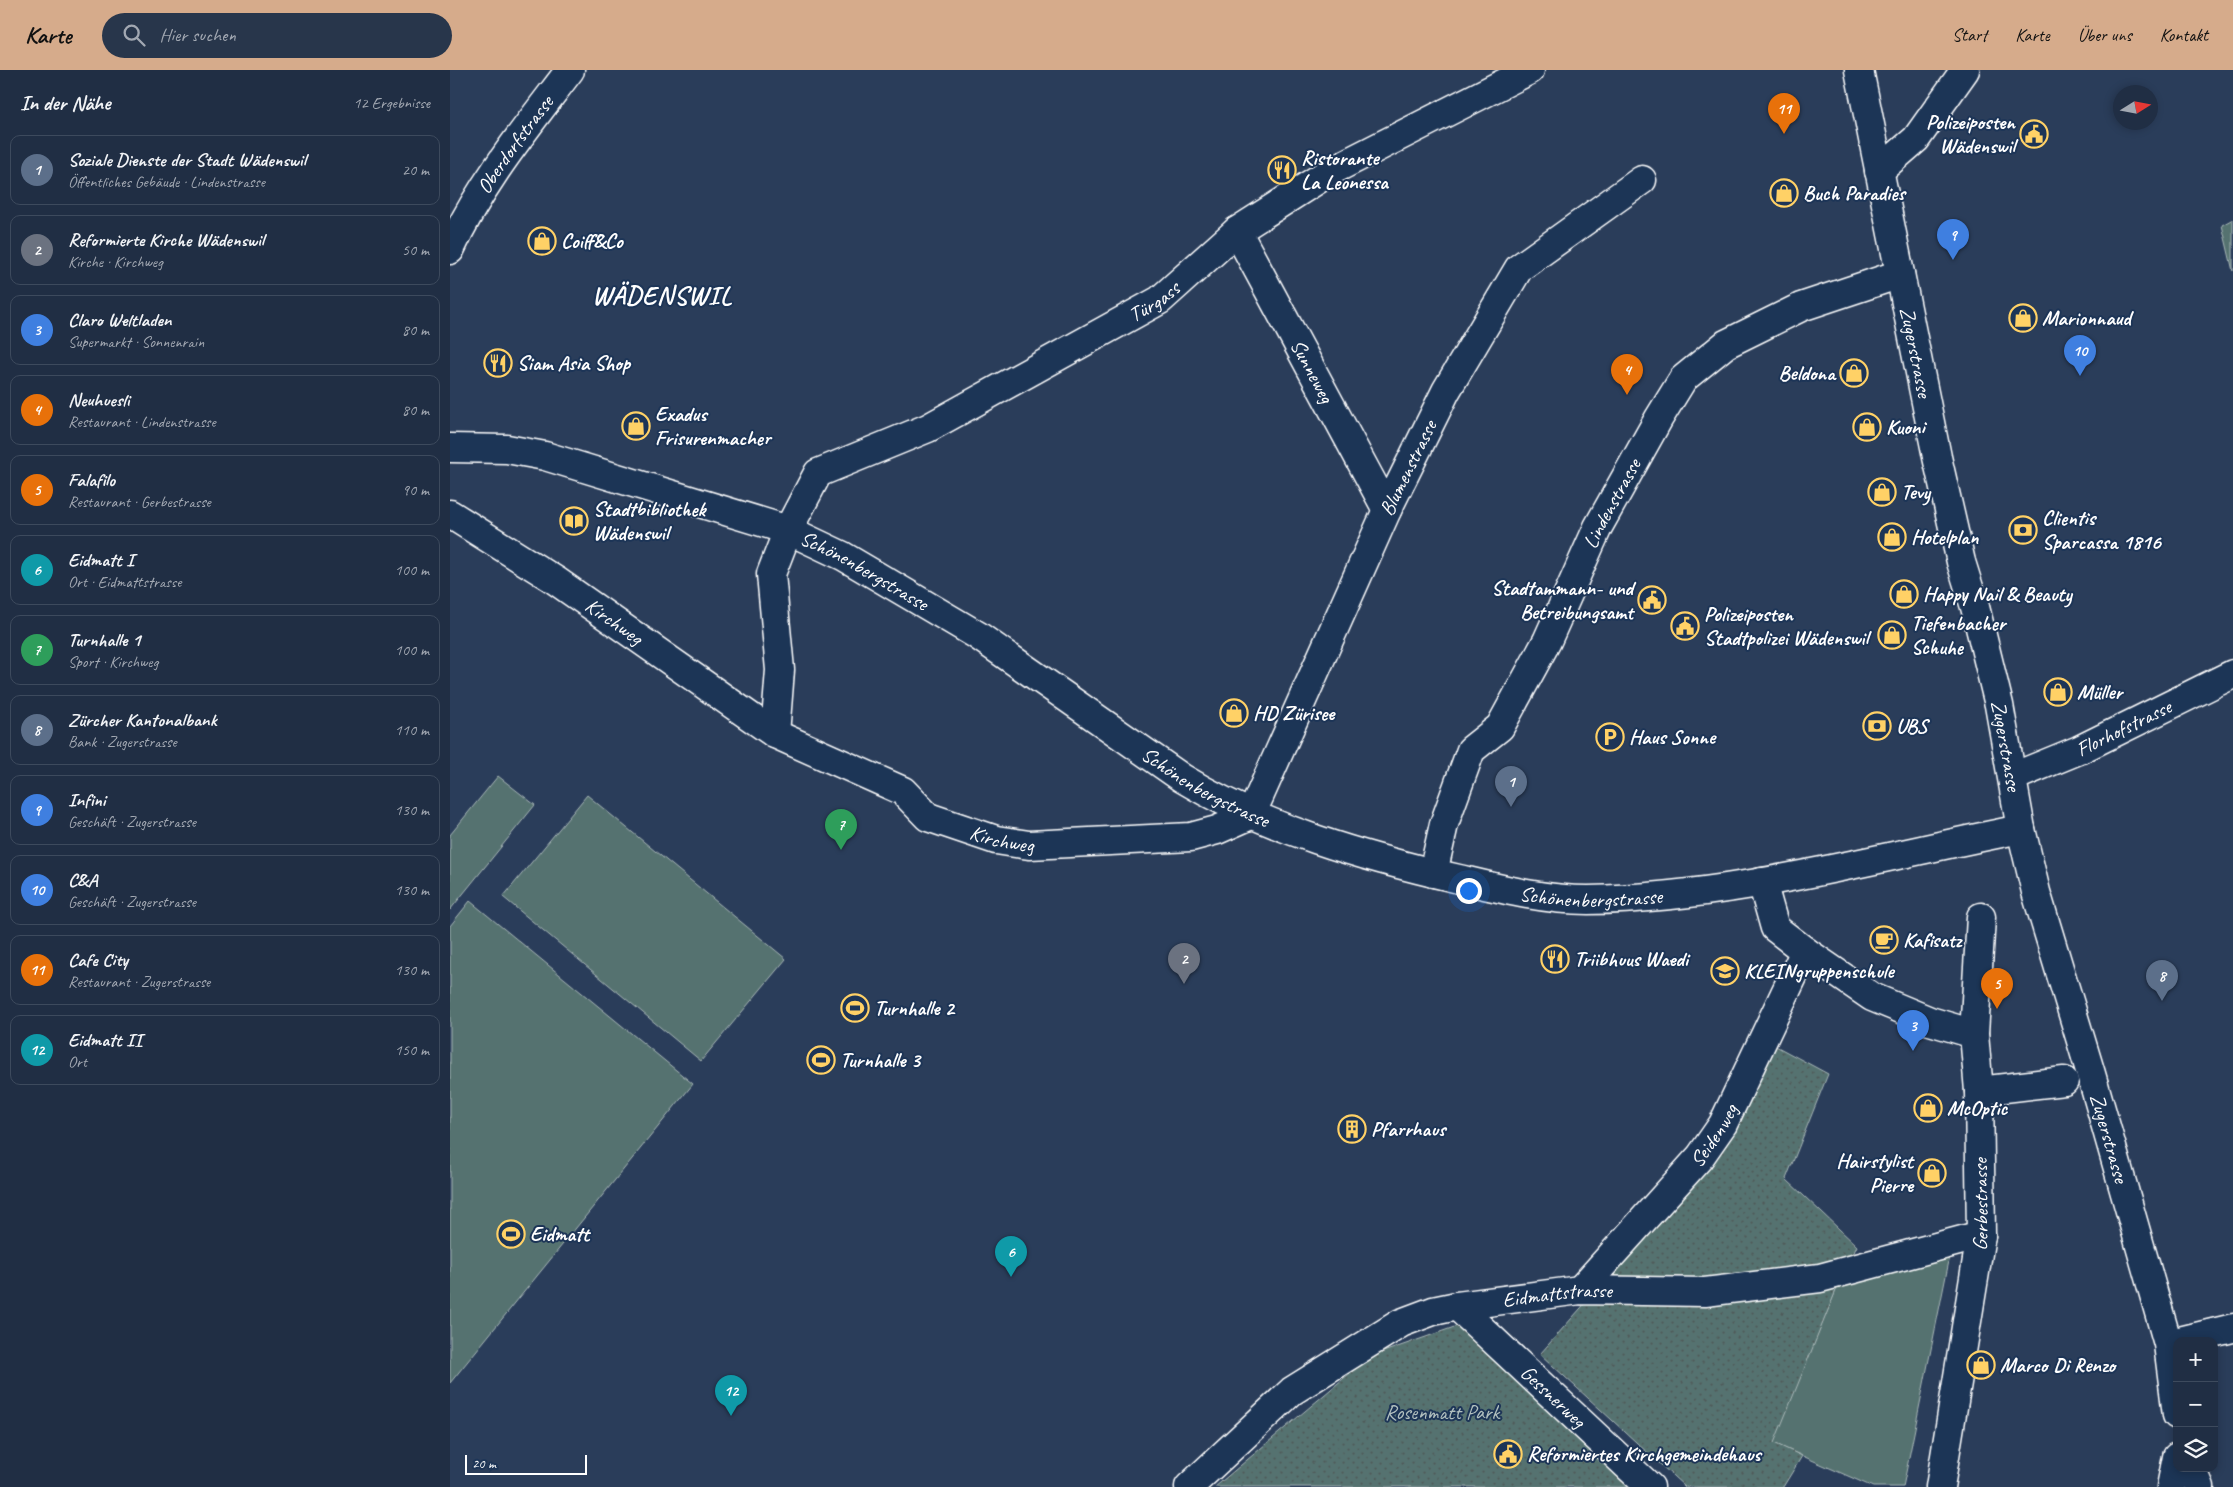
<!DOCTYPE html>
<html lang="de">
<meta charset="utf-8">
<style>
body{margin:0;font-family:Caveat,sans-serif;background:#28364b;color:#f1f3f6}
.controls{position:absolute;right:15px;bottom:15px;display:grid;overflow:hidden;border-radius:10px;box-shadow:0 2px 8px #0003}
.controls button{width:45px;height:45px;display:grid;place-items:center;padding:0;border:0;border-bottom:1px solid #3d4a5d;background:#202e44;color:#f1f3f6;font:25px sans-serif}
.compass{position:absolute;left:1663px;top:15px;width:45px;height:45px;border-radius:50%;background:#202e44;box-shadow:0 2px 8px #0003;rotate:79deg}
.scale{position:absolute;left:15px;bottom:12px;width:122px;box-sizing:border-box;padding-left:5px;border:2px solid #fff;border-top:0;font-size:14px;line-height:18px;white-space:nowrap;color:#fff;-webkit-text-stroke:4px #1d3557;paint-order:stroke}
.you{position:absolute;left:1018px;top:820px;width:18px;height:18px;margin:-12px;border:4px solid #fff;border-radius:50%;background:#1a73e8;box-shadow:0 0 0 8px #1a73e833}
.badge{display:grid;place-items:center;width:32px;height:32px;border-radius:50%;background:#d6ab8b;color:#fff;font-size:16px;font-weight:700}
.pin{position:absolute;translate:-50% -41px;filter:drop-shadow(0 1px 2px #0008)}
.pin::after{content:'';position:absolute;top:26px;width:18px;height:15px;background:inherit;clip-path:polygon(0 0,100% 0,50% 100%)}
.list{margin:0;padding:0;list-style:none}
h2{display:flex;justify-content:space-between;align-items:center;height:65px;margin:0;padding:0 20px;font-size:21px}
h2 small{font-size:16px;font-weight:400;color:#a2a8b2}
.list li{display:grid;grid-template-columns:32px 1fr auto;gap:15px;align-items:center;box-sizing:border-box;height:70px;margin:0 10px 10px;padding:0 10px;border:1px solid #3d4a5d;border-radius:10px}
.list b{display:block;font-size:19px;white-space:nowrap}
.list p{margin:0;font-size:16px;white-space:nowrap;color:#a2a8b2}
.list em{font-size:16px;font-style:normal;color:#a2a8b2}
.icon{flex:none;width:28px;height:28px;fill:none;stroke:currentColor;stroke-width:2;stroke-linecap:round;stroke-linejoin:round}
.map{position:relative;flex:none;width:1783px;height:1417px;overflow:hidden}
header{display:flex;align-items:center;gap:30px;box-sizing:border-box;height:70px;padding:0 25px;background:#d6ab8b;color:#111}
header strong{font-size:24px}
nav{display:flex;gap:28px;margin-inline-start:auto;font-size:18px}
.search{width:350px;height:45px;background:#28364b;display:flex;align-items:center;gap:12px;box-sizing:border-box;padding:0 18px;border-radius:28px;color:#a2a8b2;font-size:19px}
main{display:flex}
aside{flex:1;background:#202e44}
.map>svg:first-child{display:block}
</style>
<header>
<strong>Karte</strong>
<div class="search"><svg class="icon" aria-label="search" viewBox="0 0 24 24"><circle cx="10" cy="10" r="6"/><path d="M15 15l6 6"/></svg>Hier suchen</div>
<nav><a>Start</a><a>Karte</a><a>Über uns</a><a>Kontakt</a></nav>
</header>
<main>
<aside>
<h2>In der Nähe<small>12 Ergebnisse</small></h2>
<ul class="list">
<li><span class="badge" style="background:#5c6f8a">1</span><div><b>Soziale Dienste der Stadt Wädenswil</b><p>Öffentliches Gebäude · Lindenstrasse</p></div><em>20 m</em></li>
<li><span class="badge" style="background:#6b7280">2</span><div><b>Reformierte Kirche Wädenswil</b><p>Kirche · Kirchweg</p></div><em>50 m</em></li>
<li><span class="badge" style="background:#3f7fe0">3</span><div><b>Claro Weltladen</b><p>Supermarkt · Sonnenrain</p></div><em>80 m</em></li>
<li><span class="badge" style="background:#e8710a">4</span><div><b>Neuhuesli</b><p>Restaurant · Lindenstrasse</p></div><em>80 m</em></li>
<li><span class="badge" style="background:#e8710a">5</span><div><b>Falafilo</b><p>Restaurant · Gerbestrasse</p></div><em>90 m</em></li>
<li><span class="badge" style="background:#0f9aa8">6</span><div><b>Eidmatt I</b><p>Ort · Eidmattstrasse</p></div><em>100 m</em></li>
<li><span class="badge" style="background:#2e9e5b">7</span><div><b>Turnhalle 1</b><p>Sport · Kirchweg</p></div><em>100 m</em></li>
<li><span class="badge" style="background:#5c6f8a">8</span><div><b>Zürcher Kantonalbank</b><p>Bank · Zugerstrasse</p></div><em>110 m</em></li>
<li><span class="badge" style="background:#3f7fe0">9</span><div><b>Infini</b><p>Geschäft · Zugerstrasse</p></div><em>130 m</em></li>
<li><span class="badge" style="background:#3f7fe0">10</span><div><b>C&amp;A</b><p>Geschäft · Zugerstrasse</p></div><em>130 m</em></li>
<li><span class="badge" style="background:#e8710a">11</span><div><b>Cafe City</b><p>Restaurant · Zugerstrasse</p></div><em>130 m</em></li>
<li><span class="badge" style="background:#0f9aa8">12</span><div><b>Eidmatt II</b><p>Ort</p></div><em>150 m</em></li>
</ul>
</aside>
<div class="map">
<svg width="1783" height="1417" viewBox="0 0 1783 1417">
<defs>
<pattern id="park-dots" width="8" height="8" patternUnits="userSpaceOnUse" patternTransform="scale(1.25)"><rect width="8" height="8" fill="#557270"/><path d="M2 2h.1M6 6h.1" fill="none" stroke="#4f5959" stroke-width="1.8" stroke-linecap="round"/></pattern>
</defs>
<rect width="100%" height="100%" fill="#2a3d5a"/>
<filter id="ink" filterUnits="userSpaceOnUse"><feTurbulence type="fractalNoise" baseFrequency=".02" numOctaves="2"/><feDisplacementMap in="SourceGraphic" scale="10" xChannelSelector="R" yChannelSelector="G"/><feConvolveMatrix kernelMatrix="1 2 1 2 8 2 1 2 1" color-interpolation-filters="sRGB"/></filter>
<g filter="url(#ink)">
<g fill="#557270" stroke="#aab8b8">
<polygon points="1783,149 1783,201 1772,155"/>
<polygon points="48,706 85,735 0,840 0,765"/>
<polygon points="137,725 336,889 251,991 53,827"/>
<polygon points="20,831 243,1014 0,1313 0,856"/>
<polygon points="1500,1186 1453,1417 1423,1417 1323,1373 1389,1213"/>
</g>
<g fill="url(#park-dots)" stroke="#aab8b8">
<polygon points="1322,974 1378,1004 1336,1109 1407,1176 1389,1213 1324,1373 1352,1386 1333,1417 1235,1417 1090,1284 1277,1074"/>
<polygon points="1010,1255 1185,1417 765,1417 919,1287"/>
</g>
<g fill="none" stroke-linecap="round" stroke-linejoin="round">
<g stroke="#fff" stroke-width="31">
<g id="minor">
<polyline points="1429,101 1466,69 1515,0"/>
<path id="s1" d="M787 161 937 440"/>
<path id="s2" d="M0 180C30 114 77 57 120 0"/>
<path id="s3" d="M0 444 105 510 325 664 453 721 478 747 546 770 579 775 741 767 767 760 801 745 937 440 996 321 1069 198 1192 110"/>
<path id="s4" d="M325 664 330 600 321 504 338 460 368 403 478 358 710 230 787 161 881 101 1080 0"/>
<path id="s5" d="M1563 707 1629 680 1783 604"/>
<path id="s6" d="M983 803 994 754 1021 680 1050 657 1097 571 1148 457 1209 348 1233 309 1276 274 1351 237 1450 204"/>
<polyline points="1312,812 1325,858 1355,881 1422,927 1480,951 1524,964"/>
<polyline points="1529,1021 1614,1011"/>
<path id="s7" d="M1130 1220 1250 1087 1273 1054 1355 881"/>
<path id="s8" d="M1007 1236 1200 1417"/>
<polyline points="1729,1271 1783,1258"/>
<path id="s9" d="M739 1417 842 1321 951 1253 983 1241 1007 1236 1130 1220 1255 1222 1370 1208 1531 1165"/>
<path id="s10" d="M1490 1417 1531 1165 1529 1021 1524 964 1531 847"/>
</g>
</g>
<g stroke="#fff" stroke-width="31">
<g id="tertiary">
<path id="s11" d="M0 378 57 379 95 386 338 460 393 486 527 565 732 708C816 759 913 787 1009 809 1051 819 1094 830 1138 830 1284 828 1428 787 1571 759"/>
</g>
</g>
<g stroke="#fff" stroke-width="31">
<g id="secondary">
<path id="s12" d="M1409 0 1487 387 1511 492 1525 537 1549 635 1571 759 1586 822 1641 1004 1718 1274 1727 1345"/>
<polyline points="1742,1398 1750,1417"/>
<polyline points="1721,1417 1727,1387"/>
</g>
</g>
<use href="#minor" stroke="#1d3557" stroke-width="28"/>
<use href="#tertiary" stroke="#1d3557" stroke-width="28"/>
<use href="#secondary" stroke="#1d3557" stroke-width="28"/>
</g>
</g>
<defs>
<g id="civic-ring" transform="scale(1.4375)"><circle r="9.5" fill="#1d3557" stroke="#ffd166" stroke-width="1.5"/><path d="M-.6-6.5H3V-4.5H.6V-3L4-1V1h2V6H-6V1h2V-1L-.6-3ZM-1.2 2.5V6h2.4V2.5Z" fill="#ffd166"/></g>
<g id="restaurant-ring" transform="scale(1.4375)"><circle r="9.5" fill="#1d3557" stroke="#ffd166" stroke-width="1.5"/><path d="M-5-6h1v4h1v-4h1v4h1v-4h1v5L-1.5 .5V6h-2V.5L-5-1ZM5-6V6H3V1.5H1.5Q1.5-4 5-6Z" fill="#ffd166"/></g>
<g id="shop-ring" transform="scale(1.4375)"><circle r="9.5" fill="#1d3557" stroke="#ffd166" stroke-width="1.5"/><path d="M-5-2.5h2.3a2.7 3.5 0 0 1 5.4 0H5L5.5 6h-11ZM-1.5-2.5h3a1.5 2.3 0 0 0-3 0Z" fill="#ffd166"/></g>
<g id="library-ring" transform="scale(1.4375)"><circle r="9.5" fill="#1d3557" stroke="#ffd166" stroke-width="1.5"/><path d="M-6-4Q-3-5.5-.7-3.5V5Q-3 3-6 4ZM6-4Q3-5.5 .7-3.5V5Q3 3 6 4Z" fill="#ffd166"/></g>
<g id="bank-ring" transform="scale(1.4375)"><circle r="9.5" fill="#1d3557" stroke="#ffd166" stroke-width="1.5"/><path d="M-6-4H6V4H-6ZM0-2.3a2.3 2.3 0 1 0 0 4.6a2.3 2.3 0 1 0 0-4.6Z" fill="#ffd166"/></g>
<g id="parking-ring" transform="scale(1.4375)"><circle r="9.5" fill="#1d3557" stroke="#ffd166" stroke-width="1.5"/><path d="M-3.5-5.5H1a3.5 3.5 0 0 1 0 7H-1V5.5H-3.5ZM-1-3.4V-.6H.8a1.4 1.4 0 0 0 0-2.8Z" fill="#ffd166"/></g>
<g id="cafe-ring" transform="scale(1.4375)"><circle r="9.5" fill="#1d3557" stroke="#ffd166" stroke-width="1.5"/><path d="M-5.5-4.5H6V0H3Q3 3.5 0 3.5H-2.5Q-5.5 3.5-5.5 0ZM3-3.2v2h1.7v-2ZM-6 4.5H4V6H-6Z" fill="#ffd166"/></g>
<g id="school-ring" transform="scale(1.4375)"><circle r="9.5" fill="#1d3557" stroke="#ffd166" stroke-width="1.5"/><path d="M0-5L7-2L0 1L-7-2ZM-4 1L0 2.5L4 1V4Q0 6-4 4Z" fill="#ffd166"/></g>
<g id="stadium-ring" transform="scale(1.4375)"><circle r="9.5" fill="#1d3557" stroke="#ffd166" stroke-width="1.5"/><path d="M0-5a6.5 5 0 1 0 0 10a6.5 5 0 1 0 0-10ZM-3.5-1.8h7v3.6h-7Z" fill="#ffd166"/></g>
<g id="building-ring" transform="scale(1.4375)"><circle r="9.5" fill="#1d3557" stroke="#ffd166" stroke-width="1.5"/><path d="M-4-6H4V6H1V3H-1V6H-4ZM-2.5-4.3h1.7v1.8h-1.7ZM.8-4.3h1.7v1.8H.8ZM-2.5-1h1.7V.8h-1.7ZM.8-1h1.7V.8H.8Z" fill="#ffd166"/></g>
</defs>
<g fill-rule="evenodd">
<use href="#civic-ring" x="1584" y="64"/>
<use href="#restaurant-ring" x="832" y="100"/>
<use href="#shop-ring" x="1334" y="123"/>
<use href="#shop-ring" x="92" y="171"/>
<use href="#shop-ring" x="1573" y="248"/>
<use href="#restaurant-ring" x="48" y="293"/>
<use href="#shop-ring" x="1404" y="303"/>
<use href="#shop-ring" x="186" y="356"/>
<use href="#shop-ring" x="1417" y="357"/>
<use href="#shop-ring" x="1432" y="422"/>
<use href="#library-ring" x="124" y="451"/>
<use href="#bank-ring" x="1573" y="460"/>
<use href="#shop-ring" x="1442" y="467"/>
<use href="#shop-ring" x="1454" y="524"/>
<use href="#civic-ring" x="1202" y="530"/>
<use href="#civic-ring" x="1235" y="556"/>
<use href="#shop-ring" x="1442" y="565"/>
<use href="#shop-ring" x="1608" y="622"/>
<use href="#shop-ring" x="784" y="643"/>
<use href="#bank-ring" x="1427" y="656"/>
<use href="#parking-ring" x="1160" y="667"/>
<use href="#cafe-ring" x="1434" y="870"/>
<use href="#restaurant-ring" x="1105" y="889"/>
<use href="#school-ring" x="1275" y="901"/>
<use href="#stadium-ring" x="405" y="938"/>
<use href="#stadium-ring" x="371" y="990"/>
<use href="#shop-ring" x="1478" y="1038"/>
<use href="#building-ring" x="902" y="1059"/>
<use href="#shop-ring" x="1482" y="1103"/>
<use href="#stadium-ring" x="61" y="1164"/>
<use href="#shop-ring" x="1531" y="1295"/>
<use href="#civic-ring" x="1058" y="1384"/>
</g>
<g text-anchor="middle" dominant-baseline="central" stroke-width="4" stroke-linejoin="round" paint-order="stroke">
<g font-size="21" font-weight="bold" fill="#fff" stroke="#1d3557" text-anchor="start">
<text x="1565" y="52" text-anchor="end">Polizeiposten<tspan x="1565" dy="24">Wädenswil</tspan></text>
<text x="851" y="88">Ristorante<tspan x="851" dy="24">La Leonessa</tspan></text>
<text x="1353" y="123">Buch Paradies</text>
<text x="111" y="171">Coiff&amp;Co</text>
<text x="1592" y="248">Marionnaud</text>
<text x="67" y="293">Siam Asia Shop</text>
<text x="1385" y="303" text-anchor="end">Beldona</text>
<text x="205" y="344">Exadus<tspan x="205" dy="24">Frisurenmacher</tspan></text>
<text x="1436" y="357">Kuoni</text>
<text x="1451" y="422">Tevy</text>
<text x="143" y="439">Stadtbibliothek<tspan x="143" dy="24">Wädenswil</tspan></text>
<text x="1592" y="448">Clientis<tspan x="1592" dy="24">Sparcassa 1816</tspan></text>
<text x="1461" y="467">Hotelplan</text>
<text x="1183" y="518" text-anchor="end">Stadtammann- und<tspan x="1183" dy="24">Betreibungsamt</tspan></text>
<text x="1473" y="524">Happy Nail &amp; Beauty</text>
<text x="1254" y="544">Polizeiposten<tspan x="1254" dy="24">Stadtpolizei Wädenswil</tspan></text>
<text x="1461" y="553">Tiefenbacher<tspan x="1461" dy="24">Schuhe</tspan></text>
<text x="1627" y="622">Müller</text>
<text x="803" y="643">HD Zürisee</text>
<text x="1446" y="656">UBS</text>
<text x="1179" y="667">Haus Sonne</text>
<text x="1453" y="870">Kafisatz</text>
<text x="1124" y="889">Triibhuus Waedi</text>
<text x="1294" y="901">KLEINgruppenschule</text>
<text x="424" y="938">Turnhalle 2</text>
<text x="390" y="990">Turnhalle 3</text>
<text x="1497" y="1038">McOptic</text>
<text x="921" y="1059">Pfarrhaus</text>
<text x="1463" y="1091" text-anchor="end">Hairstylist<tspan x="1463" dy="24">Pierre</tspan></text>
<text x="80" y="1164">Eidmatt</text>
<text x="1550" y="1295">Marco Di Renzo</text>
<text x="1077" y="1384">Reformiertes Kirchgemeindehaus</text>
</g>
<g font-size="21" fill="#fff" stroke="#1d3557">
<text stroke="none"><textPath href="#s2" startOffset="124">Oberdorfstrasse</textPath></text>
<text stroke="none"><textPath href="#s4" startOffset="650">Türgass</textPath></text>
<text stroke="none"><textPath href="#s12" startOffset="288">Zugerstrasse</textPath></text>
<text stroke="none"><textPath href="#s1" startOffset="159">Sunneweg</textPath></text>
<text stroke="none"><textPath href="#s3" startOffset="1281">Blumenstrasse</textPath></text>
<text stroke="none"><textPath href="#s6" startOffset="416">Lindenstrasse</textPath></text>
<text stroke="none"><textPath href="#s11" startOffset="436">Schönenbergstrasse</textPath></text>
<text stroke="none"><textPath href="#s3" startOffset="196">Kirchweg</textPath></text>
<text stroke="none"><textPath href="#s5" startOffset="121">Florhofstrasse</textPath></text>
<text stroke="none"><textPath href="#s12" startOffset="692">Zugerstrasse</textPath></text>
<text stroke="none"><textPath href="#s11" startOffset="841">Schönenbergstrasse</textPath></text>
<text stroke="none"><textPath href="#s3" startOffset="646">Kirchweg</textPath></text>
<text stroke="none"><textPath href="#s11" startOffset="1246">Schönenbergstrasse</textPath></text>
<text stroke="none"><textPath href="#s7" startOffset="205">Seidenweg</textPath></text>
<text stroke="none"><textPath href="#s12" startOffset="1098">Zugerstrasse</textPath></text>
<text stroke="none"><textPath href="#s10" startOffset="286">Gerbestrasse</textPath></text>
<text stroke="none"><textPath href="#s9" startOffset="429">Eidmattstrasse</textPath></text>
<text stroke="none"><textPath href="#s8" startOffset="132">Gessnerweg</textPath></text>
</g>
<g font-size="21" fill="#b2c0bf" stroke="#1d3557">
<text x="992" y="1342">Rosenmatt Park</text>
</g>
<g font-size="26" font-weight="bold" letter-spacing="1" fill="#fff" stroke="#1d3557">
<text x="212" y="225">WÄDENSWIL</text>
</g>
</g>
</svg>
<div class="controls">
<button>+</button>
<button>−</button>
<button><svg class="icon" aria-label="layers" viewBox="0 0 24 24"><path d="M12 4l9 5-9 5-9-5zM3 14l9 5 9-5"/></svg></button>
</div>
<svg class="compass" viewBox="-18 -18 36 36"><path d="M0-13l5 13h-10z" fill="#e53935"/><path d="M0 13l5-13h-10z" fill="#a2a8b2"/></svg>
<div class="scale">20 m</div>
<div class="you"></div>
<div class="pin badge" style="left:1061px;top:737px;background:#5c6f8a">1</div>
<div class="pin badge" style="left:734px;top:914px;background:#6b7280">2</div>
<div class="pin badge" style="left:1463px;top:981px;background:#3f7fe0">3</div>
<div class="pin badge" style="left:1177px;top:325px;background:#e8710a">4</div>
<div class="pin badge" style="left:1547px;top:939px;background:#e8710a">5</div>
<div class="pin badge" style="left:561px;top:1207px;background:#0f9aa8">6</div>
<div class="pin badge" style="left:391px;top:780px;background:#2e9e5b">7</div>
<div class="pin badge" style="left:1712px;top:931px;background:#5c6f8a">8</div>
<div class="pin badge" style="left:1503px;top:190px;background:#3f7fe0">9</div>
<div class="pin badge" style="left:1630px;top:306px;background:#3f7fe0">10</div>
<div class="pin badge" style="left:1334px;top:64px;background:#e8710a">11</div>
<div class="pin badge" style="left:281px;top:1346px;background:#0f9aa8">12</div>
</div>
</main>
